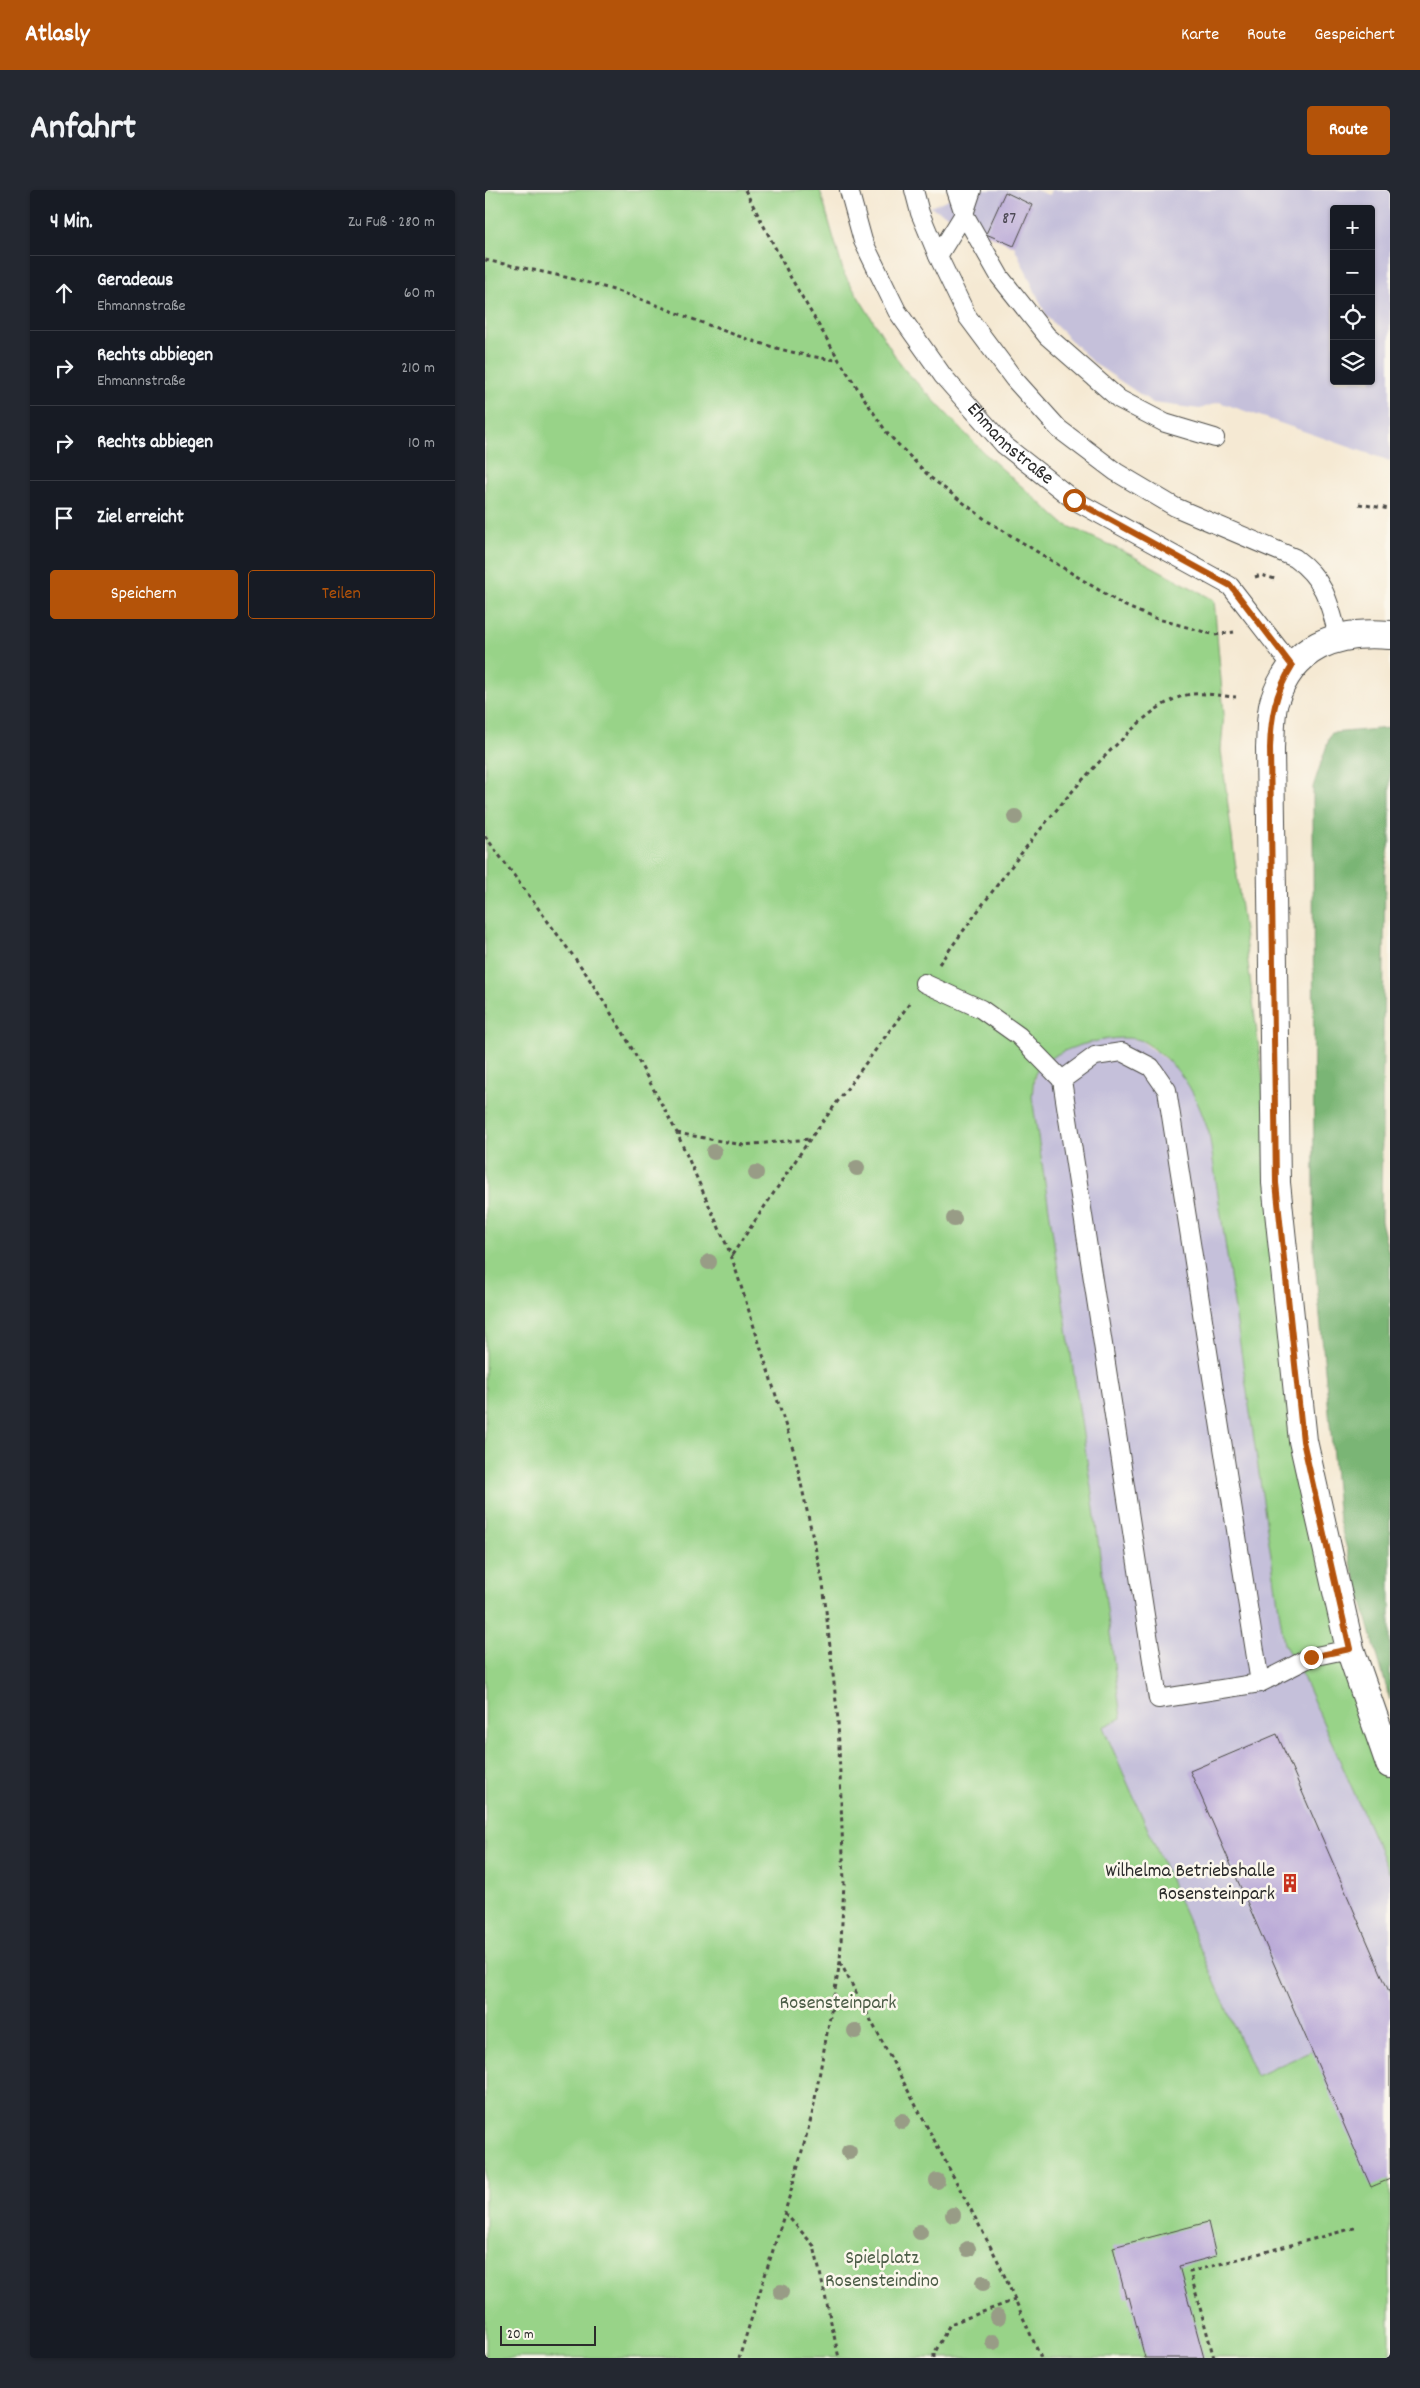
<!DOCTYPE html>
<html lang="de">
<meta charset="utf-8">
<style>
body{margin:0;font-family:Dekko,sans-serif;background:#242831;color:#f1f3f6}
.controls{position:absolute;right:15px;top:15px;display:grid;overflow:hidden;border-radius:5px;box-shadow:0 1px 4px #0004}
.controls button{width:45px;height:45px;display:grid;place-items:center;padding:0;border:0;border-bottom:1px solid #363941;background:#171b24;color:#f1f3f6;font:25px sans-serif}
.scale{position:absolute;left:15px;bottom:12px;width:96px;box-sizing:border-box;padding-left:5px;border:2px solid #2b2b2b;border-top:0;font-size:14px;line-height:18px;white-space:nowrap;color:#2b2b2b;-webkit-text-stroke:4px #fbf7ec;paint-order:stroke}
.stop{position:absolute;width:15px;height:15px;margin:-11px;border:4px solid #b45309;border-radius:50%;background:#fff}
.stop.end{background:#b45309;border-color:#fff;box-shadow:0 1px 5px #0008}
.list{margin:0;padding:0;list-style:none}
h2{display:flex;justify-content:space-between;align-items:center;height:65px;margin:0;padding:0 20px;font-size:21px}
h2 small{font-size:16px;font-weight:400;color:#9ea1a6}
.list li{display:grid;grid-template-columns:32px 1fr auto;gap:15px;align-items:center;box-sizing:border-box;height:75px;padding:0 20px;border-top:1px solid #363941}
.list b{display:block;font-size:19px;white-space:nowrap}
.list p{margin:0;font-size:16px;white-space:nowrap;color:#9ea1a6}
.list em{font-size:16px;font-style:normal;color:#9ea1a6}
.actions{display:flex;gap:10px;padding:15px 20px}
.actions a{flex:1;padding:11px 0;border:1px solid #b45309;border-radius:5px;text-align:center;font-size:18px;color:#b45309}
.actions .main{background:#b45309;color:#fff}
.icon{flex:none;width:28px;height:28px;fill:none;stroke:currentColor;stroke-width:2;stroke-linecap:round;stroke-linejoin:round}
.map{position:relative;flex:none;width:905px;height:2168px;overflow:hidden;border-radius:5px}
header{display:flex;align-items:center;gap:30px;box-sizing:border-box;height:70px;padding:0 25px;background:#b45309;color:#fff}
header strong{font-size:24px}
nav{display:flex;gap:28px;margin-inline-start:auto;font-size:18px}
.intro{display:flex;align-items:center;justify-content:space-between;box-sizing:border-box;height:120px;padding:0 30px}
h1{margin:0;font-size:35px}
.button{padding:12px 22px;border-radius:5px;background:#b45309;color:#fff;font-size:18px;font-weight:700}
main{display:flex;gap:30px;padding:0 30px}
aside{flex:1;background:#171b24;border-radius:5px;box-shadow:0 1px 4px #0004}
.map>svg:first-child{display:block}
</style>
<header>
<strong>Atlasly</strong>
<nav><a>Karte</a><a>Route</a><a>Gespeichert</a></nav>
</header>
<div class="intro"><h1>Anfahrt</h1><a class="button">Route</a></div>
<main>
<aside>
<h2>4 Min.<small>Zu Fuß · 280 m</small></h2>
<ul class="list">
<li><svg class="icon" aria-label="ahead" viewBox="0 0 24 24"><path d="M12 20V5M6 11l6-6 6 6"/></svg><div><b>Geradeaus</b><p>Ehmannstraße</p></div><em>60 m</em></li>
<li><svg class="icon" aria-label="right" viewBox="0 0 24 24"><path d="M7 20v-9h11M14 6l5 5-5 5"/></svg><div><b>Rechts abbiegen</b><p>Ehmannstraße</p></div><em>210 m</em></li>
<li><svg class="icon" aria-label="right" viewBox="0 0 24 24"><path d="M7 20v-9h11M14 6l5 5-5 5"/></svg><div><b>Rechts abbiegen</b></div><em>10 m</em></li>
<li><svg class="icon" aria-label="arrive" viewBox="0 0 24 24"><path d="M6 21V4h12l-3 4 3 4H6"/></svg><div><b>Ziel erreicht</b></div></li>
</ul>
<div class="actions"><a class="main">Speichern</a><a>Teilen</a></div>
</aside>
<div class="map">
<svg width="905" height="2168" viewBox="0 0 905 2168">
<rect width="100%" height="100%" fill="#fbf7ec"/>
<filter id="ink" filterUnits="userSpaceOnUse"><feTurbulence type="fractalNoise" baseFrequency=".02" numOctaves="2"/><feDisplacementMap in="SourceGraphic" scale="10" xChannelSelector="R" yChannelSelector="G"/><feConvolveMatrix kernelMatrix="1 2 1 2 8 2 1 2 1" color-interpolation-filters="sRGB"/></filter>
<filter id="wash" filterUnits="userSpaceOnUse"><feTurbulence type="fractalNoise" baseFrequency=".0096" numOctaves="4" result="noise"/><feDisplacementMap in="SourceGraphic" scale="20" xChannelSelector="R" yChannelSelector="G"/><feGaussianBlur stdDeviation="1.12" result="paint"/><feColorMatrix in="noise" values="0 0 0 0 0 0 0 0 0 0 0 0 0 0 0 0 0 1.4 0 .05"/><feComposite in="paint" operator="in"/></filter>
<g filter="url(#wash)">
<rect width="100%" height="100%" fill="#f5e9d3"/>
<g fill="#c5c0da" fill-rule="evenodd">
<path d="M484 0H550L564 5 566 0H905V271L734 212 715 219 668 213 609 173 562 127 529 56 445 17ZM849 19H886V191H849Z"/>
<polygon points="632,847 655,850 693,879 710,905 724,943 799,1454 818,1487 905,1684 905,1989 771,1886 618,1537 636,1528 607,1304 547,907 551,882 572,862 601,853"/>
</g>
<path fill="#98d388" stroke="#627f5a" d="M0 0H335L359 84 417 177 498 262 579 334 646 365 729 410 739 524 736 560 791 993 818 1251 905 1574V1684L818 1487 799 1454 724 943C712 909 703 886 674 863 669 859 661 852 655 850 631 842 560 859 550 884 548 890 548 900 547 907L607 1304 636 1528 618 1537 771 1886 827 1861 905 1989V2168H0Z"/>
<polygon fill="#7ab574" stroke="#527050" points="905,538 905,651 900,681 896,1031 905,1068 905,1510 854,1331 829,1061 828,597 846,543"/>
<g id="blocks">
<g fill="#b8a7d7">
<polygon points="520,2 547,15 529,56 501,44"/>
<polygon points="792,1544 905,1804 905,1989 886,1997 705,1581"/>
<polygon points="723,2032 731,2066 694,2076 719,2168 660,2168 644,2107 641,2108 628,2057"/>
</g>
</g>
</g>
<g filter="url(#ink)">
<use href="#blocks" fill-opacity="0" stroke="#494844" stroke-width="1"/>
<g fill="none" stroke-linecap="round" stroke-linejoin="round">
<g stroke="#494844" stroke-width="20">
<g id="service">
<path id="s1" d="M364 0 378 51 412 121 458 186 519 255 589 310 745 396 807 476"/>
<path d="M429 0 435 23 453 66 482 126 529 189 574 239 631 282 690 317 810 368C840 390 844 412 853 446"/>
<polyline points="471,0 479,24"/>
<polyline points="479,24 487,0"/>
<polyline points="453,66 479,24 515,87 562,146 634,209 680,233 730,248"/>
<polyline points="439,793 496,819 534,846 577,890"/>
<polyline points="775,1493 673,1509 577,890 610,866 637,862 666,877 682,900 775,1493 826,1467 865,1459"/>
</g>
</g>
<g stroke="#494844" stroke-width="30">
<path id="tertiary" d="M905 445C851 440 807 456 789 512 785 526 786 543 785 558L791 993 818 1251 865 1459 905 1574"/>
</g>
<g stroke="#494844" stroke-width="3" stroke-dasharray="4 4" stroke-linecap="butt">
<polyline points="260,0 306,88 354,170 402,243 446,288 501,330 638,415 666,427 730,445 749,442"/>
<path d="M0 70C48 80 97 89 144 105 209 128 285 164 353 170"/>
<polyline points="874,314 905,319"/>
<polyline points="770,387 776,385 790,389"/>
<polyline points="0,646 100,782 139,844 192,943 246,1065 309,1262 338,1393 353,1530 359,1693 355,1772 327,1925 300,2022 254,2168"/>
<path d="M454 774C510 698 564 621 631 555 651 536 671 514 698 506 714 501 735 506 751 507"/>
<polyline points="192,943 258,955 325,949"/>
<polyline points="247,1065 325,949 425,813"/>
<polyline points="355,1772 512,2069 556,2168"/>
<polyline points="300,2023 329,2056 354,2168"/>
<polyline points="449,2168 449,2164 465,2134 530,2110"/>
<polyline points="729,2168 705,2082 873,2037"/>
</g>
<use href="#service" stroke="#fff" stroke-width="18"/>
<use href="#tertiary" stroke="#fff" stroke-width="28"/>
</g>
<g fill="#989c86">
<circle cx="530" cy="627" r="8"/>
<circle cx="229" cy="962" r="8"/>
<circle cx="372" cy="978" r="8"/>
<circle cx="271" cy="983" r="8"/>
<circle cx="469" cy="1029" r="8"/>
<circle cx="224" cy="1072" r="8"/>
<circle cx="370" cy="1841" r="8"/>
<circle cx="417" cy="1931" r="8"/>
<circle cx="364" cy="1962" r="8"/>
<circle cx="452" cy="1991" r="8"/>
<circle cx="468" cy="2025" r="8"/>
<circle cx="435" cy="2042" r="8"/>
<circle cx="483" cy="2059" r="8"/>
<circle cx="498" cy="2093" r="8"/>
<circle cx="296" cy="2102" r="8"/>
<circle cx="513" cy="2127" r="8"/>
<circle cx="508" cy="2152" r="8"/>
</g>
</g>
<g fill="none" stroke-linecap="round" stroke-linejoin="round" filter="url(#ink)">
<path stroke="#b45309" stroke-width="6" d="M589 310 746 396 807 476C790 503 786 527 785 558L791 993 818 1251 865 1459 826 1467"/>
</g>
<defs>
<g id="building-bare" transform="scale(1.5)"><path d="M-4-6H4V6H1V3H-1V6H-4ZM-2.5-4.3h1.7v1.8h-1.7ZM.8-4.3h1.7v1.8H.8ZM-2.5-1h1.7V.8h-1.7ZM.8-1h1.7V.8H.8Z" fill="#c8321e" stroke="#fbf7ec" stroke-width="2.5" paint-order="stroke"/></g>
</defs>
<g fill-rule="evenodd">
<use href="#building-bare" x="805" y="1693"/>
</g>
<g text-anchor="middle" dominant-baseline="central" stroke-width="5" stroke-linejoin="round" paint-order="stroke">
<g font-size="18" fill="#4e4a56">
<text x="524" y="29">87</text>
</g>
<g font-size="20" fill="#2b2b2b" stroke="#fbf7ec">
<text stroke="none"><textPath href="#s1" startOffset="306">Ehmannstraße</textPath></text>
</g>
<g font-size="20" fill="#2b2b2b" stroke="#fbf7ec" text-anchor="end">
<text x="790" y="1682">Wilhelma Betriebshalle<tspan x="790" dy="23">Rosensteinpark</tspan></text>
</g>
<g font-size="20" fill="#4c5d47" stroke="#fbf7ec">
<text x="353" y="1814">Rosensteinpark</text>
<text x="397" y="2069">Spielplatz<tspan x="397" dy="23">Rosensteindino</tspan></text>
</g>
</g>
</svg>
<div class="controls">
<button>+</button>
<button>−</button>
<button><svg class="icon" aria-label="locate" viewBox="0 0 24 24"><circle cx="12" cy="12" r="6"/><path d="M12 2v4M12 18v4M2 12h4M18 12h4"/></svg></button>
<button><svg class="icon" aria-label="layers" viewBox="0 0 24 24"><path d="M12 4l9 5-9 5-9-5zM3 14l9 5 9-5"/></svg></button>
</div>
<div class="scale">20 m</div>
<div class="stop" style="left:589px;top:310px"></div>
<div class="stop end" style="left:826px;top:1467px"></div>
</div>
</main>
